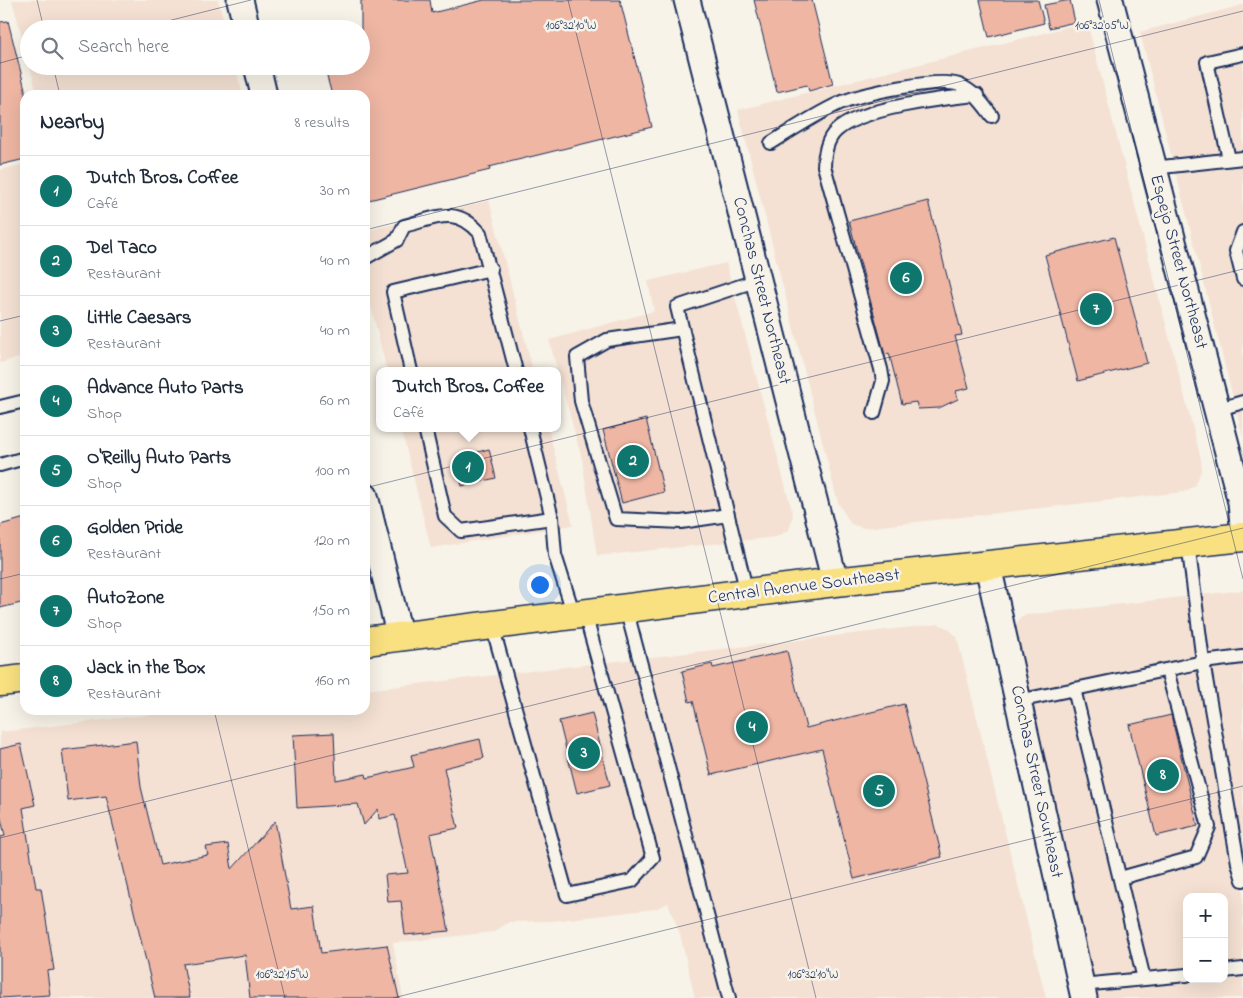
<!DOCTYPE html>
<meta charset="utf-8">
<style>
body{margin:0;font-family:"Indie Flower",sans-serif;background:#f2f2f3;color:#1f2937}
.controls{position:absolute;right:15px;bottom:15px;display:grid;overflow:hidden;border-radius:10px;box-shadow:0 5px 20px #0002}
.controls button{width:45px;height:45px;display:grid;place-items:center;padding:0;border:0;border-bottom:1px solid #e0e1e3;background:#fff;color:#1f2937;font:25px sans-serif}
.you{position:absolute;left:539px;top:584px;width:18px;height:18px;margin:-12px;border:4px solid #fff;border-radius:50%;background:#1a73e8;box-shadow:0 0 0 8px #1a73e833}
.badge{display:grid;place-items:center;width:32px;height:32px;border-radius:50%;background:#0f766e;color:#fff;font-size:16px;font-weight:700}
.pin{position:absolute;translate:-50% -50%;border:2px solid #fff;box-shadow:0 1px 5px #0006}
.popup{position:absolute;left:376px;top:367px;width:185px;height:65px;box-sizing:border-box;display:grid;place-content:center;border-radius:10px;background:#fff;filter:drop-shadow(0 1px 4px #0005);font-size:16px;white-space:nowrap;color:#747a83}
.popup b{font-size:19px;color:#1f2937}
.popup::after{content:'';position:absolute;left:50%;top:100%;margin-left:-10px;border:10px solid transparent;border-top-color:#fff}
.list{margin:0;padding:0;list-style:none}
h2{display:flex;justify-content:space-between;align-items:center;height:65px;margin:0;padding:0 20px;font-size:21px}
h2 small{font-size:16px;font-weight:400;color:#747a83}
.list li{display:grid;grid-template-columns:32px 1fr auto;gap:15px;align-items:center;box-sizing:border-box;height:70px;padding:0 20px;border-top:1px solid #e0e1e3}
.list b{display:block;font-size:19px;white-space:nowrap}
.list p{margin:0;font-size:16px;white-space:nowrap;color:#747a83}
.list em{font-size:16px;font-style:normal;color:#747a83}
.icon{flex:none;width:28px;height:28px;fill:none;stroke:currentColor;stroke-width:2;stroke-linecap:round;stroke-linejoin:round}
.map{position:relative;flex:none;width:1243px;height:998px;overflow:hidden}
.search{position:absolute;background:#fff;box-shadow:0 5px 20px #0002;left:20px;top:20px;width:350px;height:55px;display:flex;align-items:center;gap:12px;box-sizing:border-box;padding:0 18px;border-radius:28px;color:#747a83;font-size:19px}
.panel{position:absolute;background:#fff;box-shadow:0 5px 20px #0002;left:20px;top:90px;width:350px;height:625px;border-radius:15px}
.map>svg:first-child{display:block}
</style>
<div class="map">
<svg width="1243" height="998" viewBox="0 0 1243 998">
<rect width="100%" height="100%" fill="#f7f3e8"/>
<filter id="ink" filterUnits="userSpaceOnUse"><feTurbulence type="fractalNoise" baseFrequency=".02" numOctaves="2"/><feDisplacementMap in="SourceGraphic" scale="10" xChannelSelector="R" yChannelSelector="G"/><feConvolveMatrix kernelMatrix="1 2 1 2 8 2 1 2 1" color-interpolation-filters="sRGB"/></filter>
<g filter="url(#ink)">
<g fill="#f4e1d3" fill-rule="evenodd">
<polygon points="12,0 218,0 226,29 29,29 29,62"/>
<polygon points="1243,5 1243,437 1140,32"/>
<polygon points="1087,22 1201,459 1202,469 1195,486 1184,492 863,528 851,524 838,503 738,110"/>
<polygon points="30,66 235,66 243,95 37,95"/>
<polygon points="25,164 25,356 0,363 0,170"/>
<polygon points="489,200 533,371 387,371 365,282 365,231"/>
<polygon points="726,263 793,515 789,530 776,537 597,556 582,459 549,340 654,311 648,281"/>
<polygon points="401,428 548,428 573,525 431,548"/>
<path d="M1243 590V998H1097L1014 628 1020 618 1026 615ZM1187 897H1224V979H1187Z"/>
<polygon points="939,624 949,629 957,637 1046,998 695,998 680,934 668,903 655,909 552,921 509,922 494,932 393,943 403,998 0,998 0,732 190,710 365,710 365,690"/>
</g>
<g fill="#eeb6a3" stroke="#1b2f5e">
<polygon points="361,0 430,0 432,13 484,0 620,0 652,127 489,167 490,170 365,201 365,95 332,95 324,66 361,66"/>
<polygon points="754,0 812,0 833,84 809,91 807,85 777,92"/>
<polygon points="980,0 1038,0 1044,23 989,37"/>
<polygon points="1070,0 1075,22 1049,28 1044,5"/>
<polygon points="8,21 25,89 25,159 0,165 0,22"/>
<polygon points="928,201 962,335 955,336 969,388 956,391 958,399 939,408 918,409 916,402 902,404 889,353 885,355 849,221"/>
<polygon points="1114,237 1147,363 1078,381 1045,255"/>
<polygon points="646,419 664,492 622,503 603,430"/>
<polygon points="489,449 496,478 462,486 455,458"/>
<polygon points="25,518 25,602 0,608 0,525"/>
<polygon points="787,651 806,728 904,704 942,857 854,879 822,749 711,775 693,701 689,702 682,671 712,664 713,668"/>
<polygon points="592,713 610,785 577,793 559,721"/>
<polygon points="1171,715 1198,826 1156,836 1129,725"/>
<polygon points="334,733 336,780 366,774 367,778 414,767 411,755 480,739 484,758 444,768 458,828 430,834 449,931 405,935 401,901 388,902 385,875 408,873 395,815 379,819 378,809 364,825 358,804 297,808 293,735"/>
<polygon points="136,741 141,787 160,865 208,855 206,847 228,844 232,869 275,821 291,909 314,906 321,953 387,945 399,998 250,998 245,955 183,964 190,998 155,998 106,796 68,801 62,750"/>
<polygon points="21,744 35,805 23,808 36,888 41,888 54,970 47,971 50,995 0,998 0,837 5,836 0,814 0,749"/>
</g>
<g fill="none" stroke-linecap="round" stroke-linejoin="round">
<g stroke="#1b2f5e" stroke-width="16">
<g id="service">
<path d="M771 143C793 129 816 114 840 103 861 94 938 77 959 85 975 92 982 103 992 116"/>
<polyline points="1229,159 1207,62 1243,54"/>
<polyline points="1153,168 1243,158"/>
<polyline points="1243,232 1236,251 1243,279"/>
<path d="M365 258 397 240 404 226C436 218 455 205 480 233L516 371"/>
<polyline points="682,329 607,340 577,357 581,401 616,519 681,522 728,515"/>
<polyline points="411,371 393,292 491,269"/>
<polyline points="0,407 25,401"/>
<polyline points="1216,410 1243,402"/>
<path d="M874 413 883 381 881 369 824 166C824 155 827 139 836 131 860 108 943 98 977 95"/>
<polyline points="425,428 445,516 461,531 552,518"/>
<polyline points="530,428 552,518 555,555 574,615"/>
<polyline points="0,465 25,458"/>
<polyline points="747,593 677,307 758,280"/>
<polyline points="626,608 729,998"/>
<polyline points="492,625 567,895 632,881 653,858 585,614"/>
<polyline points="1243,657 1203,662 1238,863 1243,880"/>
<polyline points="1074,689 1144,979"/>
<polyline points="1018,701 1203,662 1188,543"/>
<polyline points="1120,878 1196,857 1209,827 1167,670"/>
<polyline points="1224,971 1243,969"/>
<polyline points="1081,985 1187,975"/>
</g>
</g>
<g stroke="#1b2f5e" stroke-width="29">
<g id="minor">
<polyline points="240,0 247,29"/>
<polyline points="687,0 835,582"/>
<polyline points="1110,0 1241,502 1243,525"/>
<polyline points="257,66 264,95"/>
<polyline points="365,496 400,637"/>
<polyline points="988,566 1084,998"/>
</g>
</g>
<g stroke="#1b2f5e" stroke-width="31">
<g id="primary">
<polyline points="365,641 835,582 1243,537"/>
<polyline points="0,682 25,679"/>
</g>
</g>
<use href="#service" stroke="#f7f3e8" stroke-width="12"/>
<use href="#minor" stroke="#f7f3e8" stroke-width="25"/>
<use href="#primary" stroke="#f9e181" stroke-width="28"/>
</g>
</g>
<path fill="none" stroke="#1b2f5e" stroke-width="1" stroke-opacity="0.45" d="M37 0 44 29M568 0 816 998M1099 0 1243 579M136 29 251 0M0 63 29 55M53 66 60 95M365 230 1243 11M0 321 25 315M365 488 1243 269M0 579 25 573M214 710 285 998M0 838 1243 528M393 998 1243 786"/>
<g text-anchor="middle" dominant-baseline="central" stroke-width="5" stroke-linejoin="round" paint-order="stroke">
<g font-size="18" fill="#1b2f5e" stroke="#f7f3e8">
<text transform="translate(1178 262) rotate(75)">Espejo Street Northeast</text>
<text transform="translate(761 291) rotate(76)">Conchas Street Northeast</text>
<text transform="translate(804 587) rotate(-7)">Central Avenue Southeast</text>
<text transform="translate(1036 782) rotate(78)">Conchas Street Southeast</text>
</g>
</g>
<g font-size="12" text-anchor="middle" fill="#1b2f5e" stroke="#f7f3e8" stroke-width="5" stroke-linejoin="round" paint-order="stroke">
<text x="571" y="29">106°32'10"W</text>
<text x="1102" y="29">106°32'05"W</text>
<text x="282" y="978">106°32'15"W</text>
<text x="813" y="978">106°32'10"W</text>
</g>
</svg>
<div class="controls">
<button>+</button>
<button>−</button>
</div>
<div class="you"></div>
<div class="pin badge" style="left:468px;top:467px">1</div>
<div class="popup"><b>Dutch Bros. Coffee</b>Café</div>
<div class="pin badge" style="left:633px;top:461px">2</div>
<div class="pin badge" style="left:584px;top:753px">3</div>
<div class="pin badge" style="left:752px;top:727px">4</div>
<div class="pin badge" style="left:879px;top:791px">5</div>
<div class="pin badge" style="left:906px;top:278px">6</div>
<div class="pin badge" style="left:1096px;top:309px">7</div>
<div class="pin badge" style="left:1163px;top:775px">8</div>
<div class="search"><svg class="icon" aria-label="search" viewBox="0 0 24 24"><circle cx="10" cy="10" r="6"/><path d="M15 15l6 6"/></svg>Search here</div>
<section class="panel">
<h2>Nearby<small>8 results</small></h2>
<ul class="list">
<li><span class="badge">1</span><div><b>Dutch Bros. Coffee</b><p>Café</p></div><em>30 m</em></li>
<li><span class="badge">2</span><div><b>Del Taco</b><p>Restaurant</p></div><em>40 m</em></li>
<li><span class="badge">3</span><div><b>Little Caesars</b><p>Restaurant</p></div><em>40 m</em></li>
<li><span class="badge">4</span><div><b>Advance Auto Parts</b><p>Shop</p></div><em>60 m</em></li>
<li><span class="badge">5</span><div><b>O'Reilly Auto Parts</b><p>Shop</p></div><em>100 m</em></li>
<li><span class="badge">6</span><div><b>Golden Pride</b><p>Restaurant</p></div><em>120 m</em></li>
<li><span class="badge">7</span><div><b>AutoZone</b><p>Shop</p></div><em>150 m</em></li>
<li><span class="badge">8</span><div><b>Jack in the Box</b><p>Restaurant</p></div><em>160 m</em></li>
</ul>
</section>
</div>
